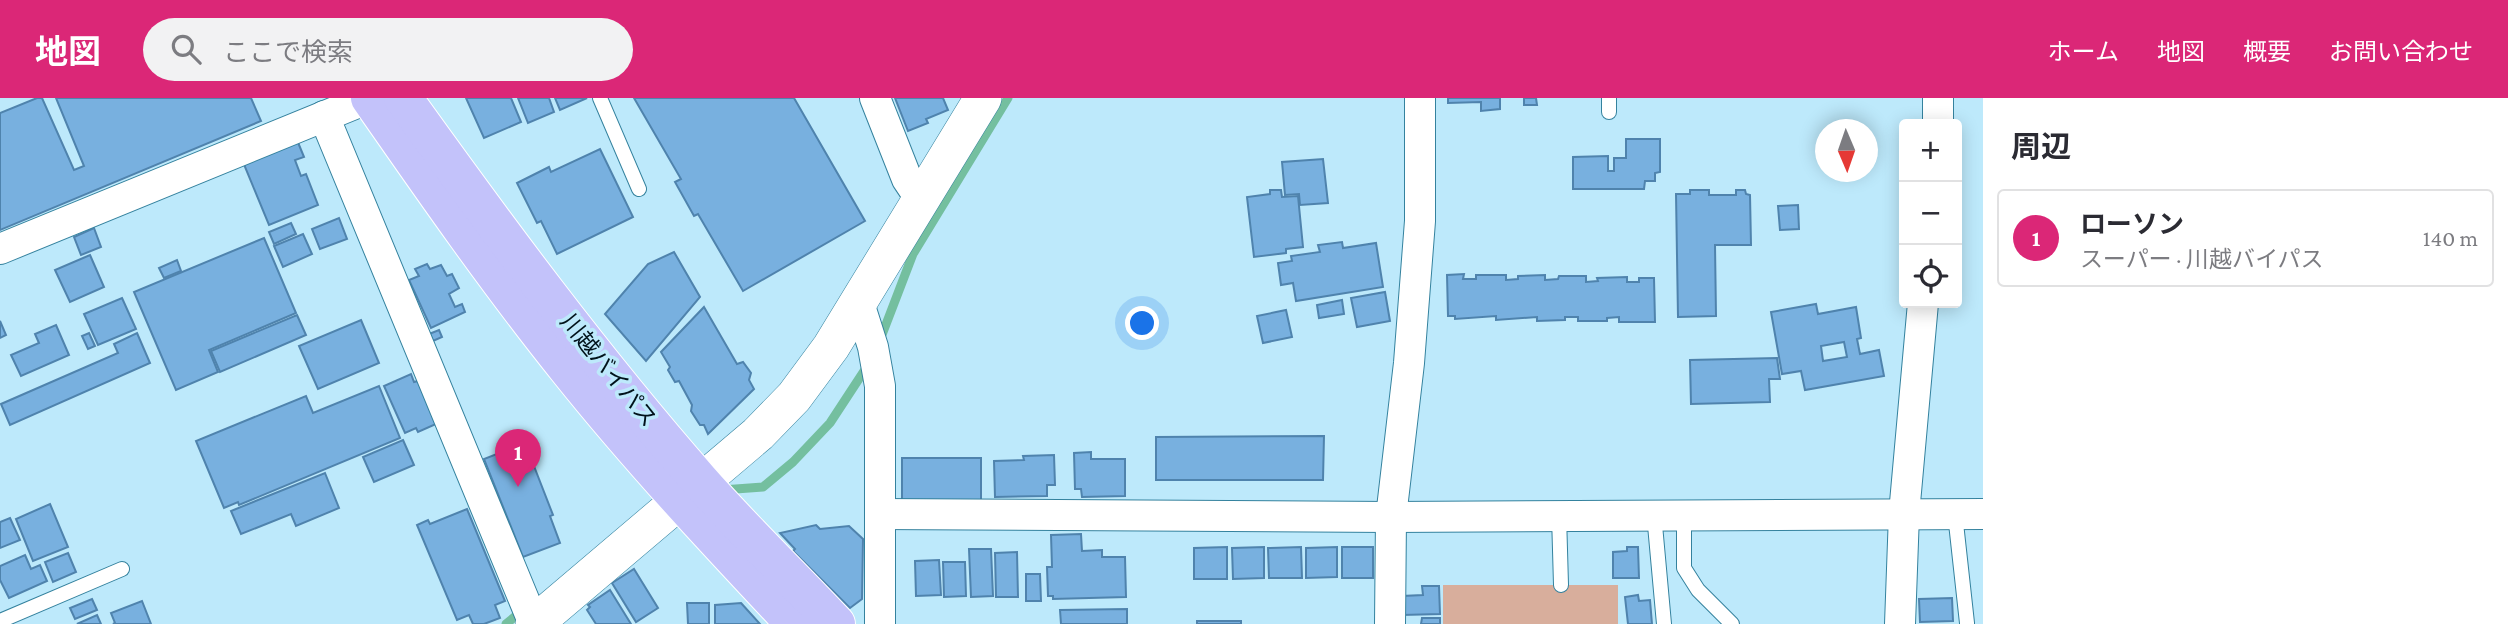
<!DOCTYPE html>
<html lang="ja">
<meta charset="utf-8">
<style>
body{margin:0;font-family:"Crimson Pro","Noto Sans JP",serif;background:#f2f2f3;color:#2b2b33}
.controls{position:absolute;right:21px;top:21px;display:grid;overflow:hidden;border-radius:7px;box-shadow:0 4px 18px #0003}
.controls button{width:63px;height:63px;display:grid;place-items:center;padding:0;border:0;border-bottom:2px solid #e1e1e2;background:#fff;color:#2b2b33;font:35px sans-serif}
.compass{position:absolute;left:1815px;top:21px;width:63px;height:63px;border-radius:50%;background:#fff;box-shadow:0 4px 18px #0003;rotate:178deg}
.you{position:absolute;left:1143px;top:226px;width:24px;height:24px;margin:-18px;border:5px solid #fff;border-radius:50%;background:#1a73e8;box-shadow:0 0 0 10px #1a73e833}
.badge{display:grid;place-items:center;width:46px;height:46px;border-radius:50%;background:#db2777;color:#fff;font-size:23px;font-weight:700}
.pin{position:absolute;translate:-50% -58px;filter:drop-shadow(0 2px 4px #0008)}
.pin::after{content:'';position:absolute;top:37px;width:24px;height:21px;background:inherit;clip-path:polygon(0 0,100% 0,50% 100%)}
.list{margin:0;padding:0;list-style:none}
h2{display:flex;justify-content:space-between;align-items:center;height:91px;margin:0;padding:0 28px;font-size:30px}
h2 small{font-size:23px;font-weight:400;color:#7c7c81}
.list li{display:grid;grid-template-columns:46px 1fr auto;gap:21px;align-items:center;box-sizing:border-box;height:98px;margin:0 14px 14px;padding:0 14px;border:2px solid #e1e1e2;border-radius:7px}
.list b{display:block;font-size:26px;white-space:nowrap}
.list p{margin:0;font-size:23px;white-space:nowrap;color:#7c7c81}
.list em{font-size:23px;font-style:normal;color:#7c7c81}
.icon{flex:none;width:38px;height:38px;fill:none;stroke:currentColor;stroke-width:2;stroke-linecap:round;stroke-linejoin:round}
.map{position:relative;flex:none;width:1983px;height:526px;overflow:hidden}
header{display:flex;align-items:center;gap:42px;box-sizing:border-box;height:98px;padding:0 35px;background:#db2777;color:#fff}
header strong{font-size:33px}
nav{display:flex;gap:38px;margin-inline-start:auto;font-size:24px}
.search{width:490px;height:63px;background:#f2f2f3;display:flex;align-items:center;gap:18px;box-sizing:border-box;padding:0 24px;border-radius:38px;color:#7c7c81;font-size:26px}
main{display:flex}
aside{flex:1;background:#fff}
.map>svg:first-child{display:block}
</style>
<header>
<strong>地図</strong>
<div class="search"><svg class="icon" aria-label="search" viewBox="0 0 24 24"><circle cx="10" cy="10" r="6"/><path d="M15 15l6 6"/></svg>ここで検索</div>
<nav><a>ホーム</a><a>地図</a><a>概要</a><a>お問い合わせ</a></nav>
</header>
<main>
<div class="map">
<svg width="1983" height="526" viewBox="0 0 1983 526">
<rect width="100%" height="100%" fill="#bde9fb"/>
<rect fill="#d8ae9c" x="1443" y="487" width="175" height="39"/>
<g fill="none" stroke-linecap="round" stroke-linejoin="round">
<g stroke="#74bf9f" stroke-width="9">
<polyline points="880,242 913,156 1008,0"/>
<polyline points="722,392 763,389 793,364 830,325 868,267"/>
<polyline points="506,526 523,512"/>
</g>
</g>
<g fill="#78b0df" stroke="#4f83ad" stroke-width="2" fill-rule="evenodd">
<polygon points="37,0 42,0 74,72 84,68 56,0 251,0 261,23 0,132 0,15"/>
<polygon points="466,0 511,0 521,24 484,40"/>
<polygon points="518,0 549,0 554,14 528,25"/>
<polygon points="555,0 587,0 560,12"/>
<polygon points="634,0 794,0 865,123 743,193 698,116 694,118 675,84 681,81"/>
<polygon points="895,0 943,0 948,12 926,21 928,25 908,33"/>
<polygon points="1448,0 1500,0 1500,11 1481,13 1481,4 1448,5"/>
<polygon points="1524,0 1536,0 1537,7 1524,7"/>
<polygon points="1626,41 1660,41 1660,74 1655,75 1655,83 1645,83 1644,91 1573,91 1573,59 1608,58 1608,73 1614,73 1614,60 1626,60"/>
<polygon points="297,42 304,59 295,62 301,78 306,76 318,107 269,127 243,64"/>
<polygon points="600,51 633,119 557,156 541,123 537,125 517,85 549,69 551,74"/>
<polygon points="1323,61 1328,105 1300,107 1299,96 1285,97 1282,64"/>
<polygon points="1270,92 1281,92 1282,99 1298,98 1303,149 1286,151 1286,155 1254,159 1247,99 1270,96"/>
<polygon points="1690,92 1709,92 1709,97 1736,97 1736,92 1745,92 1746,96 1750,97 1751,147 1715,147 1716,218 1678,219 1676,96 1690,96"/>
<polygon points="1798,107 1799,131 1780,132 1778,108"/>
<polygon points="339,120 347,141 320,151 312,131"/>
<polygon points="291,125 296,136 274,146 269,134"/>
<polygon points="94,130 101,149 81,157 74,139"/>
<polygon points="303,136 312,156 283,169 274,148"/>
<polygon points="264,140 296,215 209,252 218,274 176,292 134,194"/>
<polygon points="1342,144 1343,150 1376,145 1383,189 1296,203 1293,185 1281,187 1278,165 1292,163 1291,158 1320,154 1318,147"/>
<polygon points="674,154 700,199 646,263 605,216 648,166"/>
<polygon points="90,157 104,189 70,204 55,172"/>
<polygon points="177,162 181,173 164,180 159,170"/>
<polygon points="427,166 430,171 441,167 447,178 452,176 459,190 449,196 455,209 462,206 465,214 431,230 409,182 419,178 415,171"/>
<polygon points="1464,176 1463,181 1476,181 1476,177 1506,177 1506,182 1518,181 1518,178 1545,177 1545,182 1558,181 1559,178 1586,178 1586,184 1598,183 1597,180 1627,179 1627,184 1639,184 1639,180 1654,180 1655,224 1619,224 1619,219 1607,220 1607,223 1578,223 1578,219 1565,219 1565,222 1537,223 1537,219 1496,222 1496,218 1455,221 1455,218 1448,218 1447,177"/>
<polygon points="1385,194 1390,223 1357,229 1351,200"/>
<polygon points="122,200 136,231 98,247 84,216"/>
<polygon points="1342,202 1344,216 1319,220 1317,207"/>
<path d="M1816 206 1818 216 1856 209 1861 240 1857 241 1860 256 1879 252 1884 278 1805 292 1801 273 1782 276 1771 214ZM1844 244 1847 259 1823 263 1821 248Z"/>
<polygon points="704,209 737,266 743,264 751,275 749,282 754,291 708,336 704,327 700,327 691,313 692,307 679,283 675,284 668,272 670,269 661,254"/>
<polygon points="1286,212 1292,239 1263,245 1257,218"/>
<polygon points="297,217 306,237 220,274 211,253"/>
<polygon points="361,222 379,265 318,291 299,248"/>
<polygon points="0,223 6,237 0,240"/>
<polygon points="56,227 69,257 21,278 11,257 39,245 35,236"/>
<polygon points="439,232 442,239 433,243 429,236"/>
<polygon points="89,235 95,248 88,251 82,238"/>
<polygon points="137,235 150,265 10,327 1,306 118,255 114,246"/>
<polygon points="1777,260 1780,281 1769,281 1770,304 1691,306 1690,262"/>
<polygon points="411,276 414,284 418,283 436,326 418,334 416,330 405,335 384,288"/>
<polygon points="379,288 400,340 239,407 238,404 224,410 196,343 306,298 313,315"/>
<polygon points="1324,338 1323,382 1156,382 1156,339"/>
<polygon points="403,342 414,367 374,384 363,359"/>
<polygon points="525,345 553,417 550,418 560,445 523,459 484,361"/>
<polygon points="1091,354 1091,361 1125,361 1125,398 1082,399 1081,391 1075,391 1074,355"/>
<polygon points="1054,357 1055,387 1047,387 1047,398 995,399 994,363 1024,362 1023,358"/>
<rect x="902" y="360" width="79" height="45"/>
<polygon points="325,375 339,410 296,428 291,416 241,436 231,413"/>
<polygon points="50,406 68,449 33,463 16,421"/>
<polygon points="467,411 505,503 495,507 500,520 484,526 473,526 469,517 457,522 417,427 428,422 430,426"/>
<polygon points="10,420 20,442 0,450 0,424"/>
<polygon points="816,427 820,431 849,428 863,441 862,501 850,510 793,453 795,451 780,435"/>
<polygon points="1081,436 1082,453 1102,452 1102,459 1125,459 1126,499 1053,501 1053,498 1048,498 1047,469 1052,469 1051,437"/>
<polygon points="1227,449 1227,481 1194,481 1194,450"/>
<polygon points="1264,449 1264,480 1233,481 1232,450"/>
<polygon points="1301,449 1302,480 1269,480 1268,450"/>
<polygon points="1337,449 1337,479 1306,480 1306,450"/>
<rect x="1342" y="449" width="31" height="31"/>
<polygon points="1627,449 1638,449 1639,480 1613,480 1613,454 1627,453"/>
<polygon points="969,451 991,451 993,498 971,499"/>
<polygon points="1017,454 1018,499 996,499 995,455"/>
<polygon points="68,455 76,474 53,484 45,464"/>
<polygon points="25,457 31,471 40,467 47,483 9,500 0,482 0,468"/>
<polygon points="939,462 941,497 916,498 915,463"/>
<polygon points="943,464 965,464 966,498 944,499"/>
<polygon points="634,471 658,510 636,524 612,485"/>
<polygon points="1026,476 1040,476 1041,503 1026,503"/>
<polygon points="1422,488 1439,488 1440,516 1402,517 1402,498 1423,497"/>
<polygon points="610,492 631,526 596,526 587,512 590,509 588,507"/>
<polygon points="1638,497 1639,503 1650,502 1652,526 1628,526 1625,499"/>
<polygon points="1952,500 1953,523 1920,524 1919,501"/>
<polygon points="92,501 97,512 75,521 70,510"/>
<polygon points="142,503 151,526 113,526 115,525 111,515"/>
<polygon points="687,505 709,505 709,526 688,526"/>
<polygon points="741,505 760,526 715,526 715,507"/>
<polygon points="1127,511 1127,526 1061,526 1060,512"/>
<polygon points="97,517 101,526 77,526"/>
<polygon points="1422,520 1440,520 1440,526 1421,526"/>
<rect x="1197" y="523" width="44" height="3"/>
</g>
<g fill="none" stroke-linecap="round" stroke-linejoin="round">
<g stroke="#34829e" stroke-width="16">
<g id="service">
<polyline points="600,0 639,91"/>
<polyline points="1609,0 1609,14"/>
<polyline points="1654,416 1664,526"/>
<polyline points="1684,416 1684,470 1698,492 1732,526"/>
<polyline points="1955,416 1967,525"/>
<polyline points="1559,417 1561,487"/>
<polyline points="0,523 122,471"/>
</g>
</g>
<g stroke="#34829e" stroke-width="32">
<g id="minor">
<polyline points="875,0 907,81 921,102"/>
<polyline points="324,18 534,526"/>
<polyline points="1938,26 1938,0"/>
<polyline points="0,151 369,0"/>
<polyline points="859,205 873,249 880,288 880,526"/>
<polyline points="880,416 1391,419 1983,416"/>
<polyline points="1390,526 1391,419 1409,265 1420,123 1420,0"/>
<polyline points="1900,526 1904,416 1923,205"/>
</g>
</g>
<g stroke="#34829e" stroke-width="38">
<polyline id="tertiary" points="534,526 758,336 794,299 831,249 983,0"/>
</g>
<g stroke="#fff" stroke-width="40">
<g id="trunk">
<path d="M370 0C434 92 498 184 568 271 639 360 717 443 795 526"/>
<path d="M403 0C497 131 593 261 700 383 743 432 791 478 836 526"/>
</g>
</g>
<use href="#service" stroke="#fff" stroke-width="14"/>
<use href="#minor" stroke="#fff" stroke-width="30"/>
<use href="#tertiary" stroke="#fff" stroke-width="37"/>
<use href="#trunk" stroke="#c3c2fa" stroke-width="38"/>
</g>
<g text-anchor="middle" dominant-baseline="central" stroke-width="7" stroke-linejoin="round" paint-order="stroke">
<g font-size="23" fill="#00121a" stroke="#bde9fb">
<text transform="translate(609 272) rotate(51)">川越バイパス</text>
</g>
</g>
</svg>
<div class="controls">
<button>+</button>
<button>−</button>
<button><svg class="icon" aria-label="locate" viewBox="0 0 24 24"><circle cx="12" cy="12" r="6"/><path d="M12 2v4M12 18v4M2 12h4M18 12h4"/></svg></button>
</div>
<svg class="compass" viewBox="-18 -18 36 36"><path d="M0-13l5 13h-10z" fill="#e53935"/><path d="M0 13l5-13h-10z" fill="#7c7c81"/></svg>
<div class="you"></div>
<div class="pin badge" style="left:518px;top:389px">1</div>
</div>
<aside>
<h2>周辺<small></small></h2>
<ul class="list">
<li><span class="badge">1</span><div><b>ローソン</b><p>スーパー · 川越バイパス</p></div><em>140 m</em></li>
</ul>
</aside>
</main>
